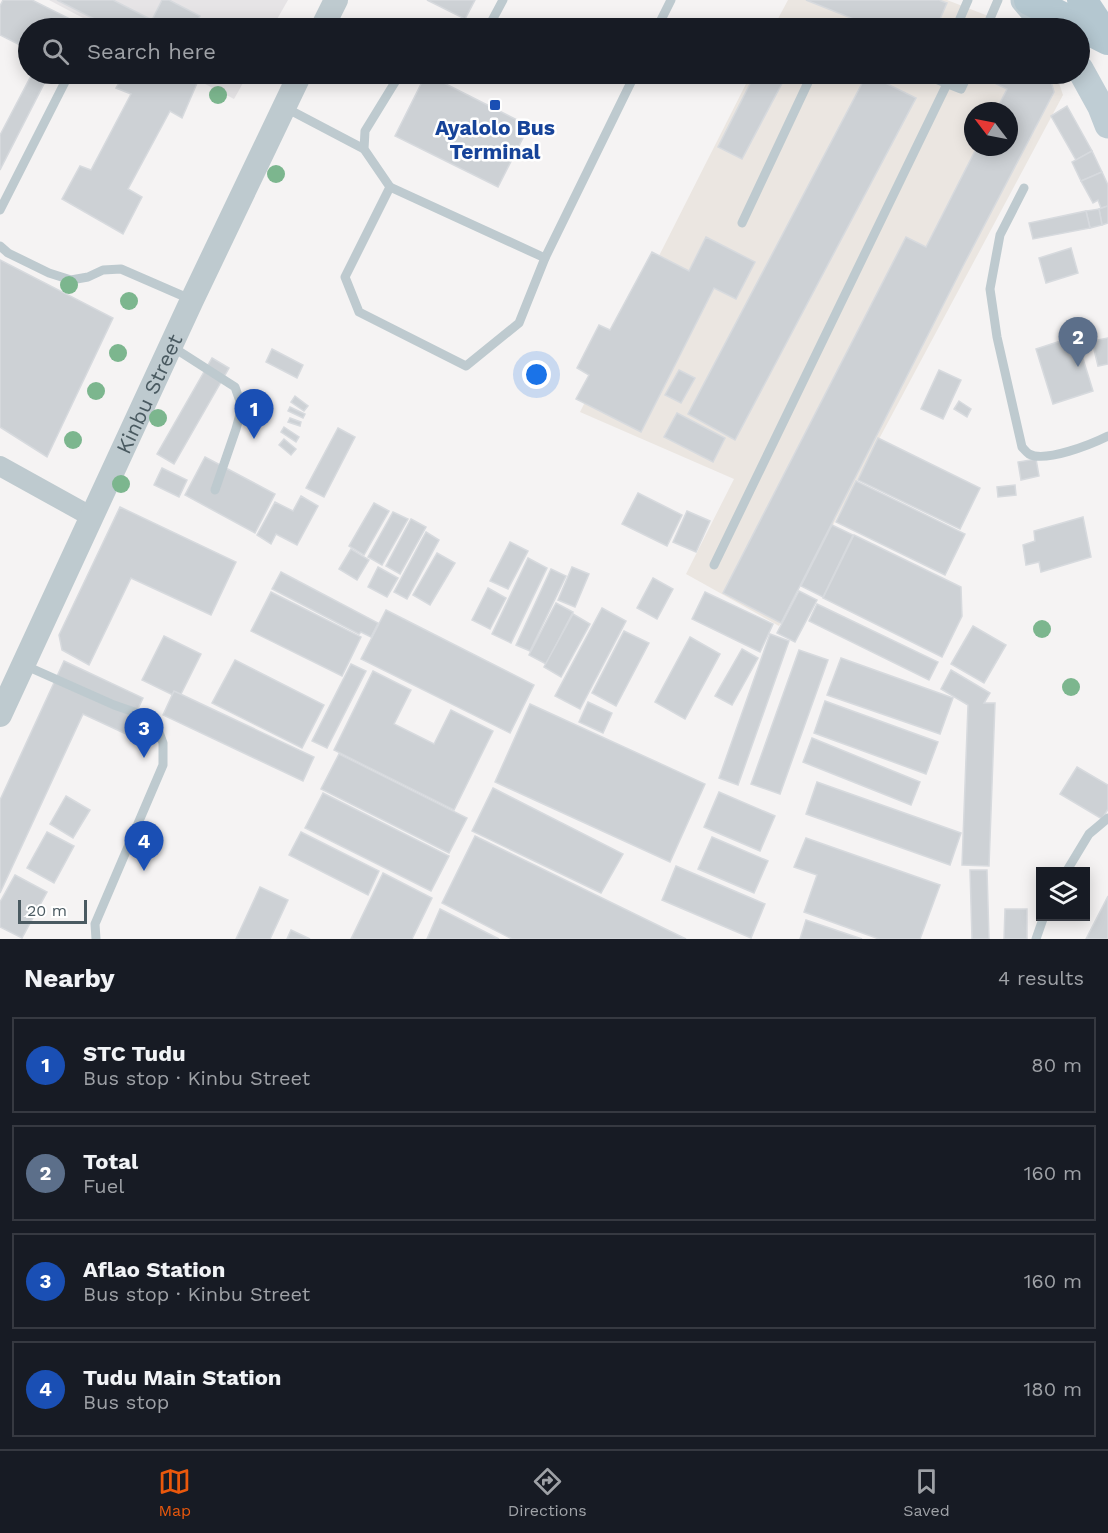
<!DOCTYPE html>
<meta charset="utf-8">
<style>
body{margin:0;font-family:"Work Sans",sans-serif;background:#242831;color:#f1f3f6}
.controls{position:absolute;right:18px;bottom:18px;display:grid;overflow:hidden;border-radius:0px;box-shadow:0 3px 15px #0003}
.controls button{width:54px;height:54px;display:grid;place-items:center;padding:0;border:0;border-bottom:2px solid #363941;background:#171b24;color:#f1f3f6;font:30px sans-serif}
.compass{position:absolute;left:964px;top:102px;width:54px;height:54px;border-radius:50%;background:#171b24;box-shadow:0 3px 15px #0003;rotate:302deg}
.scale{position:absolute;left:18px;bottom:15px;width:69px;box-sizing:border-box;padding-left:6px;border:3px solid #4a5a61;border-top:0;font-size:16px;line-height:21px;white-space:nowrap;color:#4a5a61;-webkit-text-stroke:4px #fff;paint-order:stroke}
.you{position:absolute;left:537px;top:375px;width:21px;height:21px;margin:-15px;border:4px solid #fff;border-radius:50%;background:#1a73e8;box-shadow:0 0 0 9px #1a73e833}
.badge{display:grid;place-items:center;width:39px;height:39px;border-radius:50%;background:#ea580c;color:#fff;font-size:20px;font-weight:700}
.pin{position:absolute;translate:-50% -50px;filter:drop-shadow(0 2px 3px #0008)}
.pin::after{content:'';position:absolute;top:32px;width:21px;height:18px;background:inherit;clip-path:polygon(0 0,100% 0,50% 100%)}
.list{margin:0;padding:0;list-style:none}
h2{display:flex;justify-content:space-between;align-items:center;height:78px;margin:0;padding:0 24px;font-size:26px}
h2 small{font-size:20px;font-weight:400;color:#9ea1a6}
.list li{display:grid;grid-template-columns:39px 1fr auto;gap:18px;align-items:center;box-sizing:border-box;height:96px;margin:0 12px 12px;padding:0 12px;border:2px solid #363941;border-radius:0px}
.list b{display:block;font-size:22px;white-space:nowrap}
.list p{margin:0;font-size:20px;white-space:nowrap;color:#9ea1a6}
.list em{font-size:20px;font-style:normal;color:#9ea1a6}
.icon{flex:none;width:33px;height:33px;fill:none;stroke:currentColor;stroke-width:2;stroke-linecap:round;stroke-linejoin:round}
.map{position:relative;flex:none;width:1108px;height:939px;overflow:hidden}
.search{position:absolute;background:#171b24;box-shadow:0 3px 15px #0003;left:18px;right:18px;top:18px;height:66px;display:flex;align-items:center;gap:15px;box-sizing:border-box;padding:0 21px;border-radius:33px;color:#9ea1a6;font-size:22px}
.sheet{height:510px;background:#171b24}
nav{display:flex;justify-content:space-around;align-items:center;box-sizing:border-box;height:84px;border-top:2px solid #363941;background:#171b24;font-size:16px;color:#9ea1a6}
nav a{display:grid;justify-items:center;gap:3px}
nav .on{color:#ea580c}
.map>svg:first-child{display:block}
</style>
<div class="map">
<svg width="1108" height="939" viewBox="0 0 1108 939">
<rect width="100%" height="100%" fill="#f5f3f3"/>
<g fill="#ebe6e1" fill-rule="evenodd">
<polygon points="788,0 947,0 1019,28 773,28"/>
<path d="M751 74H1056L1063 95 779 626 686 574 734 479 580 412ZM973 111H1009V147H973Z"/>
</g>
<g fill="#e6e4e6">
<polygon points="49,0 288,0 272,28 102,28"/>
<polygon points="186,74 248,74 234,99"/>
</g>
<g fill="#cdd1d5" stroke="#d7dade" stroke-width="1.5">
<polygon points="3,0 32,0 72,20 67,28 28,28 28,49 0,35 0,6"/>
<polygon points="57,0 113,0 152,20 162,0 169,0 200,16 194,28 112,28"/>
<polygon points="427,0 475,0 465,19"/>
<polygon points="806,0 939,0 947,3 936,28 876,28"/>
<polygon points="967,20 980,26 979,28 964,28"/>
<polygon points="32,74 49,74 0,170 0,135"/>
<polygon points="124,74 181,74 198,81 182,118 170,111 128,189 142,197 123,234 62,199 80,166 91,170 131,94 116,88"/>
<polygon points="426,74 529,126 498,187 395,136"/>
<polygon points="755,74 787,74 742,159 718,147"/>
<polygon points="867,74 916,98 735,440 688,414"/>
<polygon points="984,74 1049,74 1054,92 963,266 781,623 723,593 906,237 926,247 977,147 1009,147 1009,111 996,111 1007,89 982,77"/>
<polygon points="1067,106 1092,151 1076,160 1051,116"/>
<polygon points="1092,151 1102,172 1081,181 1072,162"/>
<polygon points="1102,172 1108,185 1108,206 1101,208 1098,200 1093,203 1081,181"/>
<polygon points="1108,206 1108,223 1102,225 1099,209"/>
<polygon points="1099,209 1102,225 1090,228 1086,211"/>
<polygon points="1086,211 1090,228 1033,239 1029,223"/>
<polygon points="706,237 755,262 736,299 714,288 641,432 576,399 589,375 577,368 599,325 610,330 652,252 689,271"/>
<polygon points="1071,248 1078,273 1046,283 1039,258"/>
<polygon points="0,260 113,318 47,457 0,427"/>
<polygon points="1076,336 1093,391 1053,404 1036,349"/>
<polygon points="1108,338 1108,364 1098,366 1092,341"/>
<polygon points="272,349 303,365 297,378 266,362"/>
<polygon points="212,358 229,368 174,464 157,454"/>
<polygon points="679,370 695,378 681,403 665,395"/>
<polygon points="939,370 961,380 943,419 921,409"/>
<polygon points="295,396 308,406 304,411 291,402"/>
<polygon points="959,401 971,409 967,417 954,409"/>
<polygon points="290,407 305,414 303,418 288,411"/>
<polygon points="677,413 725,438 713,462 664,437"/>
<polygon points="290,418 301,422 300,426 288,422"/>
<polygon points="284,427 299,437 296,442 281,432"/>
<polygon points="338,428 355,437 324,497 306,488"/>
<polygon points="878,438 980,488 960,529 858,480"/>
<polygon points="284,439 296,449 291,455 279,445"/>
<polygon points="205,457 275,494 255,533 185,495"/>
<polygon points="1036,459 1039,476 1021,480 1018,462"/>
<polygon points="162,468 187,480 179,497 154,485"/>
<polygon points="856,481 965,534 945,575 836,522"/>
<polygon points="1015,485 1016,495 998,497 997,487"/>
<polygon points="638,493 682,515 667,546 622,524"/>
<polygon points="301,496 318,506 297,545 276,534 271,544 257,535 275,502 293,511"/>
<polygon points="374,503 389,511 364,555 349,546"/>
<polygon points="120,507 236,562 211,615 131,578 89,665 62,650 59,635"/>
<polygon points="687,511 710,521 696,552 673,542"/>
<polygon points="393,512 408,519 382,565 368,557"/>
<polygon points="1083,517 1091,557 1041,572 1039,562 1026,565 1023,545 1035,541 1034,531"/>
<polygon points="411,519 426,527 400,574 386,566"/>
<polygon points="832,525 853,535 823,597 801,586"/>
<polygon points="426,532 439,540 407,599 394,592"/>
<polygon points="854,535 961,587 962,616 942,657 823,598"/>
<polygon points="510,542 528,551 508,589 490,581"/>
<polygon points="351,549 369,560 357,580 339,569"/>
<polygon points="437,553 455,563 430,605 413,595"/>
<polygon points="528,558 547,568 511,643 492,634"/>
<polygon points="378,567 398,578 387,597 368,587"/>
<polygon points="572,567 589,574 575,607 558,600"/>
<polygon points="551,569 566,576 530,651 516,645"/>
<polygon points="281,572 378,623 371,637 361,632 359,634 272,589"/>
<polygon points="653,578 673,589 657,619 637,608"/>
<polygon points="488,588 506,598 490,629 472,620"/>
<polygon points="799,591 817,600 795,642 777,633"/>
<polygon points="271,592 361,637 342,676 251,631"/>
<polygon points="705,592 773,624 760,652 692,619"/>
<polygon points="556,603 573,612 546,664 529,655"/>
<polygon points="817,604 938,662 929,680 809,621"/>
<polygon points="602,608 626,621 580,709 555,696"/>
<polygon points="386,610 534,685 510,733 361,659"/>
<polygon points="573,614 590,624 561,677 544,667"/>
<polygon points="973,626 1006,645 984,683 951,664"/>
<polygon points="624,631 649,643 616,706 592,693"/>
<polygon points="770,634 789,641 738,785 719,778"/>
<polygon points="164,636 201,654 179,698 142,680"/>
<polygon points="690,637 720,654 685,719 655,702"/>
<polygon points="742,649 758,658 732,705 715,696"/>
<polygon points="799,650 828,660 780,794 751,784"/>
<polygon points="841,658 953,698 940,734 827,695"/>
<polygon points="235,660 324,705 302,748 212,703"/>
<polygon points="64,661 143,698 126,734 83,714 0,893 0,800"/>
<polygon points="351,664 366,671 327,748 312,741"/>
<polygon points="951,670 990,693 984,703 995,703 989,866 962,865 968,705 941,689"/>
<polygon points="373,671 411,690 394,724 434,744 451,710 493,731 454,810 334,750"/>
<polygon points="174,691 314,757 303,781 163,715"/>
<polygon points="825,701 938,742 926,774 814,733"/>
<polygon points="588,702 612,713 603,733 579,722"/>
<polygon points="530,704 705,784 670,862 495,782"/>
<polygon points="812,738 920,782 911,805 803,762"/>
<polygon points="339,754 467,818 449,853 321,789"/>
<polygon points="1077,767 1108,785 1108,809 1102,819 1060,794"/>
<polygon points="817,782 961,833 950,865 806,814"/>
<polygon points="493,788 623,854 601,893 472,831"/>
<polygon points="719,792 775,816 760,851 704,827"/>
<polygon points="323,793 449,856 431,891 305,828"/>
<polygon points="66,796 90,810 73,838 50,824"/>
<polygon points="47,832 74,846 54,883 27,868"/>
<polygon points="301,832 379,871 368,895 289,855"/>
<polygon points="475,836 686,939 512,939 442,903"/>
<polygon points="712,837 768,861 754,893 698,869"/>
<polygon points="806,838 940,885 920,939 879,939 804,912 817,875 794,867"/>
<polygon points="676,866 765,904 751,938 662,900"/>
<polygon points="970,870 987,870 989,939 972,939"/>
<polygon points="383,873 432,898 412,939 351,939"/>
<polygon points="15,875 47,892 22,938 0,927 0,902"/>
<polygon points="260,887 288,900 270,939 236,939"/>
<polygon points="1108,896 1108,939 1086,939"/>
<polygon points="440,909 499,939 427,939"/>
<polygon points="1005,909 1027,909 1027,939 1004,939"/>
<polygon points="806,920 862,939 800,939"/>
<polygon points="291,930 310,939 287,939"/>
</g>
<g fill="none" stroke-linecap="round" stroke-linejoin="round">
<g stroke="#becacf" stroke-width="9">
<polyline points="488,28 503,0"/>
<polyline points="657,28 671,0"/>
<polyline points="956,28 968,0"/>
<polyline points="986,28 998,0"/>
<polyline points="400,74 365,131 364,149 390,187 345,277 359,312 466,366 519,323 545,258 635,74"/>
<polyline points="923,74 961,89 968,74"/>
<polyline points="286,108 364,149"/>
<polyline points="390,187 545,258"/>
<path d="M1024 188 1000 235 990 289 997 337 1022 447C1024 449 1026 452 1029 454 1045 463 1092 444 1108 436"/>
<polyline points="0,210 69,74"/>
<polyline points="742,223 812,74"/>
<polyline points="0,246 8,253 49,273 71,280 88,277 103,270 121,269 190,299"/>
<polyline points="171,346 235,387 242,407 236,429 215,490"/>
<polyline points="714,565 947,84"/>
<polyline points="24,665 114,705 143,715 156,724 163,743 163,765 95,924 96,939"/>
<polyline points="1066,872 1089,834 1108,818"/>
<polyline points="1036,939 1044,916"/>
</g>
<polyline stroke="#becacf" stroke-width="20" points="0,466 92,517"/>
<g stroke="#becacf" stroke-width="24">
<polyline points="322,28 336,0"/>
<path id="s1" d="M0 715 192 300 300 74"/>
</g>
<g stroke="#bfcdd4" stroke-width="27">
<polyline points="1024,0 1048,28"/>
<polyline points="1080,69 1101,107 1108,125"/>
</g>
<g stroke="#b4c7d0" stroke-width="30">
<polyline points="1029,0 1108,40"/>
<polyline points="1082,0 1108,39"/>
</g>
</g>
<g fill="#7cb68e">
<circle cx="218" cy="95" r="9"/>
<circle cx="276" cy="174" r="9"/>
<circle cx="69" cy="285" r="9"/>
<circle cx="129" cy="301" r="9"/>
<circle cx="118" cy="353" r="9"/>
<circle cx="96" cy="391" r="9"/>
<circle cx="158" cy="418" r="9"/>
<circle cx="73" cy="440" r="9"/>
<circle cx="121" cy="484" r="9"/>
<circle cx="1042" cy="629" r="9"/>
<circle cx="1071" cy="687" r="9"/>
</g>
<rect fill="#1a4fb4" stroke="#fff" stroke-width="2" x="489" y="99" width="12" height="12" rx="3"/>
<g text-anchor="middle" dominant-baseline="central" stroke-width="5" stroke-linejoin="round" paint-order="stroke">
<g font-size="21" font-weight="bold" fill="#164399" stroke="#fff">
<text x="495" y="127">Ayalolo Bus<tspan x="495" dy="24">Terminal</tspan></text>
</g>
<g font-size="21" fill="#4a5a61" stroke="#fff">
<text stroke="none"><textPath href="#s1" startOffset="354">Kinbu Street</textPath></text>
</g>
</g>
</svg>
<div class="controls">
<button><svg class="icon" aria-label="layers" viewBox="0 0 24 24"><path d="M12 4l9 5-9 5-9-5zM3 14l9 5 9-5"/></svg></button>
</div>
<svg class="compass" viewBox="-18 -18 36 36"><path d="M0-13l5 13h-10z" fill="#e53935"/><path d="M0 13l5-13h-10z" fill="#9ea1a6"/></svg>
<div class="scale">20 m</div>
<div class="you"></div>
<div class="pin badge" style="left:254px;top:439px;background:#1a4fb4">1</div>
<div class="pin badge" style="left:1078px;top:367px;background:#5c6f8a">2</div>
<div class="pin badge" style="left:144px;top:758px;background:#1a4fb4">3</div>
<div class="pin badge" style="left:144px;top:871px;background:#1a4fb4">4</div>
<div class="search"><svg class="icon" aria-label="search" viewBox="0 0 24 24"><circle cx="10" cy="10" r="6"/><path d="M15 15l6 6"/></svg>Search here</div>
</div>
<section class="sheet">
<h2>Nearby<small>4 results</small></h2>
<ul class="list">
<li><span class="badge" style="background:#1a4fb4">1</span><div><b>STC Tudu</b><p>Bus stop · Kinbu Street</p></div><em>80 m</em></li>
<li><span class="badge" style="background:#5c6f8a">2</span><div><b>Total</b><p>Fuel</p></div><em>160 m</em></li>
<li><span class="badge" style="background:#1a4fb4">3</span><div><b>Aflao Station</b><p>Bus stop · Kinbu Street</p></div><em>160 m</em></li>
<li><span class="badge" style="background:#1a4fb4">4</span><div><b>Tudu Main Station</b><p>Bus stop</p></div><em>180 m</em></li>
</ul>
</section>
<nav>
<a class="on"><svg class="icon" aria-label="map" viewBox="0 0 24 24"><path d="M3 6l6-2 6 2 6-2v14l-6 2-6-2-6 2zM9 4v14M15 6v14"/></svg>Map</a>
<a><svg class="icon" aria-label="directions" viewBox="0 0 24 24"><path d="M12 3l9 9-9 9-9-9zM9 14v-3h6M13 9l2 2-2 2"/></svg>Directions</a>
<a><svg class="icon" aria-label="saved" viewBox="0 0 24 24"><path d="M7 4h10v16l-5-4-5 4z"/></svg>Saved</a>
</nav>
